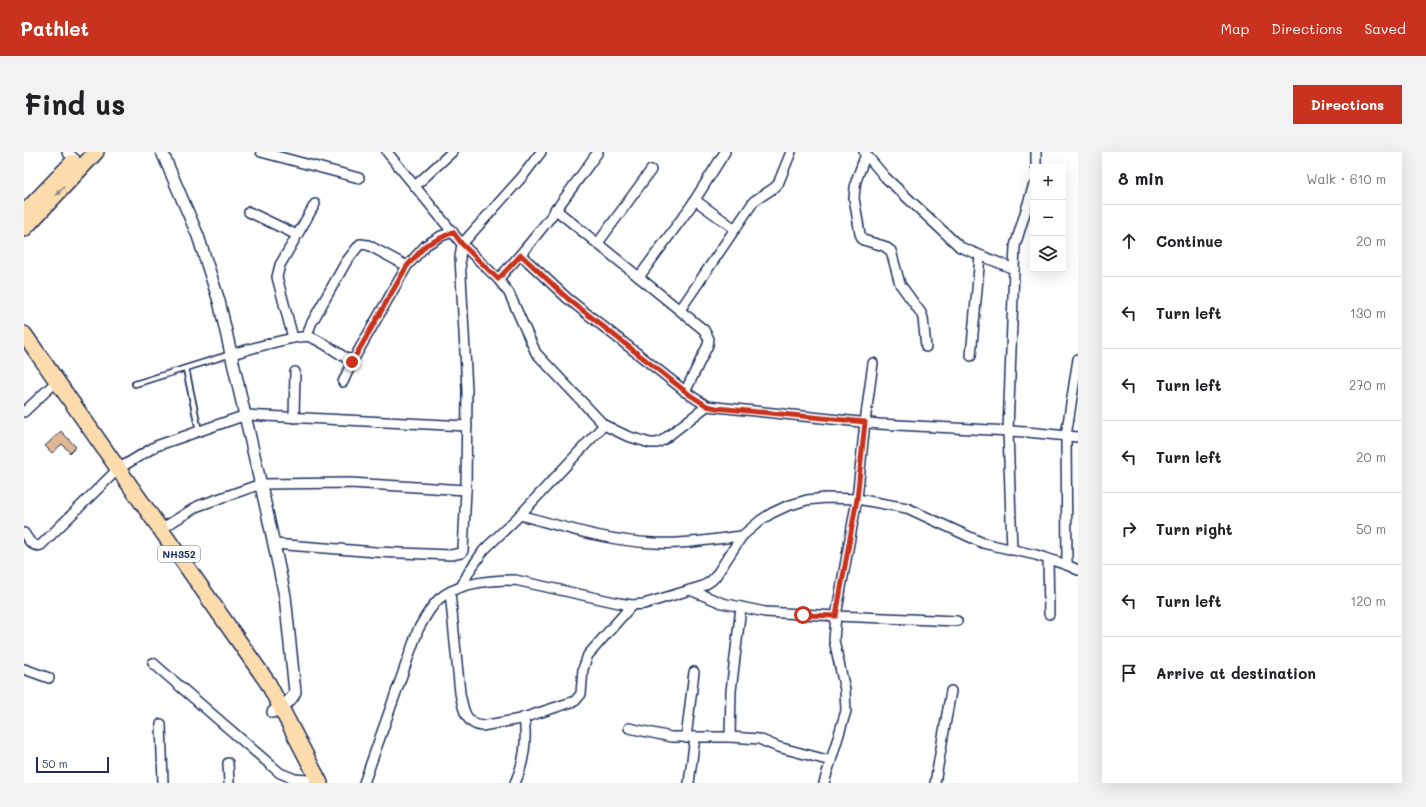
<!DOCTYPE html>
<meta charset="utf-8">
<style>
body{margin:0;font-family:Mali,sans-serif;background:#f2f2f2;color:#202124}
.controls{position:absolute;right:12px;top:12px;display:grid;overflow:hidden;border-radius:0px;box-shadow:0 4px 16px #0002}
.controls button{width:36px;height:36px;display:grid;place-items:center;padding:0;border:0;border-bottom:1px solid #e0e0e0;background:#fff;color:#202124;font:20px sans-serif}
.scale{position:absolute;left:12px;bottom:10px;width:73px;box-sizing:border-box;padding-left:4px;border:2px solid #1b2f5e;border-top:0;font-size:11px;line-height:14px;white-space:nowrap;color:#1b2f5e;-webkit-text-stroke:3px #fff;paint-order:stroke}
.stop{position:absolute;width:12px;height:12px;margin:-9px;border:3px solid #c8321e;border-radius:50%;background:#fff}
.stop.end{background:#c8321e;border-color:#fff;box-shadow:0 1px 4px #0008}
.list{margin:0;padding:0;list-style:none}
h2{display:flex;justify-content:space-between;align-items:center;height:52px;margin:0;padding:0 16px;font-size:17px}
h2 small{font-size:13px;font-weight:400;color:#757577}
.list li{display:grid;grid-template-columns:26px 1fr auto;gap:12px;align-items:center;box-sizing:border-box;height:72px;padding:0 16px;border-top:1px solid #e0e0e0}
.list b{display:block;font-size:15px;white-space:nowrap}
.list em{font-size:13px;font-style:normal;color:#757577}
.icon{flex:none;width:22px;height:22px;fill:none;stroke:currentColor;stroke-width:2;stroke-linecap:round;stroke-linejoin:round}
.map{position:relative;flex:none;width:1054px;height:631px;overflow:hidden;border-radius:0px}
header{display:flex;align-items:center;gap:24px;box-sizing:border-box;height:56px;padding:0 20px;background:#c8321e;color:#fff}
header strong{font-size:19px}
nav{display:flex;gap:22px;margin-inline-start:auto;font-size:14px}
.intro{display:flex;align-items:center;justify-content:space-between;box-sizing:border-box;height:96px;padding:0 24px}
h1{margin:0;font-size:28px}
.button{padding:10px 18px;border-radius:0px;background:#c8321e;color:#fff;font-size:14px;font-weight:700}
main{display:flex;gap:24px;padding:0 24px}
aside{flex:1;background:#fff;border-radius:0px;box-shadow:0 4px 16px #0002}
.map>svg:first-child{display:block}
</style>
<header>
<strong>Pathlet</strong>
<nav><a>Map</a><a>Directions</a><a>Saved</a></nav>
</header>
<div class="intro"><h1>Find us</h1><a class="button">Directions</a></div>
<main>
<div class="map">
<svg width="1054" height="631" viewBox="0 0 1054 631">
<rect width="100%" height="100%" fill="#fff"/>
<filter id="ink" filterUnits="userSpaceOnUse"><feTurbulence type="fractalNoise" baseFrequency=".025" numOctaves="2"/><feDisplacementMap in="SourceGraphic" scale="8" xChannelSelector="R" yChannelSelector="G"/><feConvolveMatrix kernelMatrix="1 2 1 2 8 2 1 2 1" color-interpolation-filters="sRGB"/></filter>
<g filter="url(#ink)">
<polygon fill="#e1b692" stroke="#1b2f5e" points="37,279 52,295 46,301 38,292 28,301 21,294"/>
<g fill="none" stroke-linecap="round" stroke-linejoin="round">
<g stroke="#1b2f5e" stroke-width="8">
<g id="service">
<polyline points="162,217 175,279"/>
<polyline points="111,232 207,202"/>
</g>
</g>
<g stroke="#1b2f5e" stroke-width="12">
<g id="minor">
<polyline points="43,0 51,7"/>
<polyline points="237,0 335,26"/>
<polyline points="363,0 438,92 474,127 485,141 512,201 580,273 603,284 626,291 633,291 639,288 683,254"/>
<polyline points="840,0 861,25 936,95 990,117"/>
<polyline points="842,2 832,29 831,36 830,46 836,82 839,88 860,94 867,99 876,132 897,161 899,166 902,195"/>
<polyline points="1012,15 1012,0"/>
<polyline points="391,34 428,0"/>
<polyline points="671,48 711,77"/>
<polyline points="531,57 680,178 685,187 684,193 661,240"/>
<polyline points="225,60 273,83"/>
<polyline points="574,91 627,18"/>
<polyline points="497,103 543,146 666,243 683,254 855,272 1003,280 1054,285"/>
<polyline points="615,125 667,54 701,0"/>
<path d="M474 127C512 88 542 44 574 0"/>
<polyline points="656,158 730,49 750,36 754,32 767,0"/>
<polyline points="283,184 287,172 322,110 336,92 344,93 383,114"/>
<polyline points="269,186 253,125 256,113 291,52"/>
<path d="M208 202C223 198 274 182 286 185 298 189 317 203 328 210"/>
<polyline points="947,204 956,104"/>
<polyline points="319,230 328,210 383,114 402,93 417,84 429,80"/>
<polyline points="0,260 33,229"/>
<polyline points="270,266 271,220"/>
<path d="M496 363C540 375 583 389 630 391 659 393 689 387 718 384"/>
<polyline points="137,377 174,354 237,332 326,331 442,338"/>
<path d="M0 381C4 387 8 396 17 393L94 317 132 294 222 263 443 274"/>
<polyline points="250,392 352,400 427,403 437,401 439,399 442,338 443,238 436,105 438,92 498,25 517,0"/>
<polyline points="988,398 984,279 990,117 991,94 1009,35"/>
<polyline points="1024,407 1025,462"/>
<polyline points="1043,413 1042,284 1054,207"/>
<polyline points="437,435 446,418 460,398 496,363 580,273"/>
<polyline points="666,438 698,451 741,460 812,464 933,469"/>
<path d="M426 440 436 541C439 556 441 572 458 574L496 567 551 549 557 542 559 517 564 503 608 453"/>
<polyline points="129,511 256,621 271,627 284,628"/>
<polyline points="0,517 25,526"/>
<polyline points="137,572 139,631"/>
<polyline points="605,576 647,585 706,585 735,587 754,595 807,609"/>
<polyline points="706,585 707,539 717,455"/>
<polyline points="662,586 670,520"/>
<polyline points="204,611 205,631"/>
<path d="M340 631 394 478C400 467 406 455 415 447 433 431 468 428 491 428L595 451 608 453 620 452 679 434 687 429 691 425 718 384 737 368 748 361 763 354 783 348 802 346 833 347 883 356 959 391 1012 403 1043 413 1054 418"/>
<path d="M491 631C501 609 503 589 500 565"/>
<polyline points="665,631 671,585"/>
<polyline points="800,631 822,559 821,538 810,488 812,464 833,347 841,270 849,211"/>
<polyline points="911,631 927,539"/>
</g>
</g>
<g stroke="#1b2f5e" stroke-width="14">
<path id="tertiary" d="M138 0 174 84 195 149 243 360 261 444 271 540C267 550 258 555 249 560"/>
</g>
<g stroke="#1b2f5e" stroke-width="18">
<g id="trunk">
<polyline points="0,61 49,10"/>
<polyline points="0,77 72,0"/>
<polyline points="0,182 244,531 296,631"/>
</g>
</g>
<use href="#service" stroke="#fff" stroke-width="4.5"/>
<use href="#minor" stroke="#fff" stroke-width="9"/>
<use href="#tertiary" stroke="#fff" stroke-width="11"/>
<use href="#trunk" stroke="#fcdcac" stroke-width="15"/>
</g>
<defs><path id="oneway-solid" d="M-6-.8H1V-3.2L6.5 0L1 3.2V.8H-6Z"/></defs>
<use fill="#8c8685" href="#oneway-solid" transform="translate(36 39) rotate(133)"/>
</g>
<g fill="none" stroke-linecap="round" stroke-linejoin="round" filter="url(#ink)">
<polyline stroke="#c8321e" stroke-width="5" points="328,210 383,114 402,93 429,80 438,92 474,127 497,103 543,146 666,243 683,254 692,256 841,270 833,347 812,464 779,463"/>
</g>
<g text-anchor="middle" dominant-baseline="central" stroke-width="3" stroke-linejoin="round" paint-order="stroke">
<rect fill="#fff" stroke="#5f6d8e" stroke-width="1" x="134" y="394" width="42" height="16" rx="3"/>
<g font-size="10" font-weight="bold" fill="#1b2f5e">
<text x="155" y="402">NH352</text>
</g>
</g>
</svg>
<div class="controls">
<button>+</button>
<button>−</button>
<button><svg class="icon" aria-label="layers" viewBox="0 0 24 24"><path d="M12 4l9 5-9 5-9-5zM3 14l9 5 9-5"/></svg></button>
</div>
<div class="scale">50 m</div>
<div class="stop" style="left:779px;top:463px"></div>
<div class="stop end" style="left:328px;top:210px"></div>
</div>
<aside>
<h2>8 min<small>Walk · 610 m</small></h2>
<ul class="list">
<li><svg class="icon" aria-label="ahead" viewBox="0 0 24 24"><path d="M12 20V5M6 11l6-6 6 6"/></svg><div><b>Continue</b></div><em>20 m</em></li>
<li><svg class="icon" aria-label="left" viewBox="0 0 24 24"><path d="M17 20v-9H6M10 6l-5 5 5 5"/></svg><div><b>Turn left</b></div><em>130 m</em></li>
<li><svg class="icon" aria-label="left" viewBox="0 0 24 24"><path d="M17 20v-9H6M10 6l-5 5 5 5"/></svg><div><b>Turn left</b></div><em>270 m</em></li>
<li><svg class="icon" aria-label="left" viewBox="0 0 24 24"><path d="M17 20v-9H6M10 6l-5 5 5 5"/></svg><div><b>Turn left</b></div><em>20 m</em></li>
<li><svg class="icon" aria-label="right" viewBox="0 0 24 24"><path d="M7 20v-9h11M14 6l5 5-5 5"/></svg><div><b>Turn right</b></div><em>50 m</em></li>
<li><svg class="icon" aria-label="left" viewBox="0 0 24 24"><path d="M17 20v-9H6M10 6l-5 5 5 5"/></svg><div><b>Turn left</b></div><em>120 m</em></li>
<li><svg class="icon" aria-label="arrive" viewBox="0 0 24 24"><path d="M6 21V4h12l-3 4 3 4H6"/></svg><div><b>Arrive at destination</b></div></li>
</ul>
</aside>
</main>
